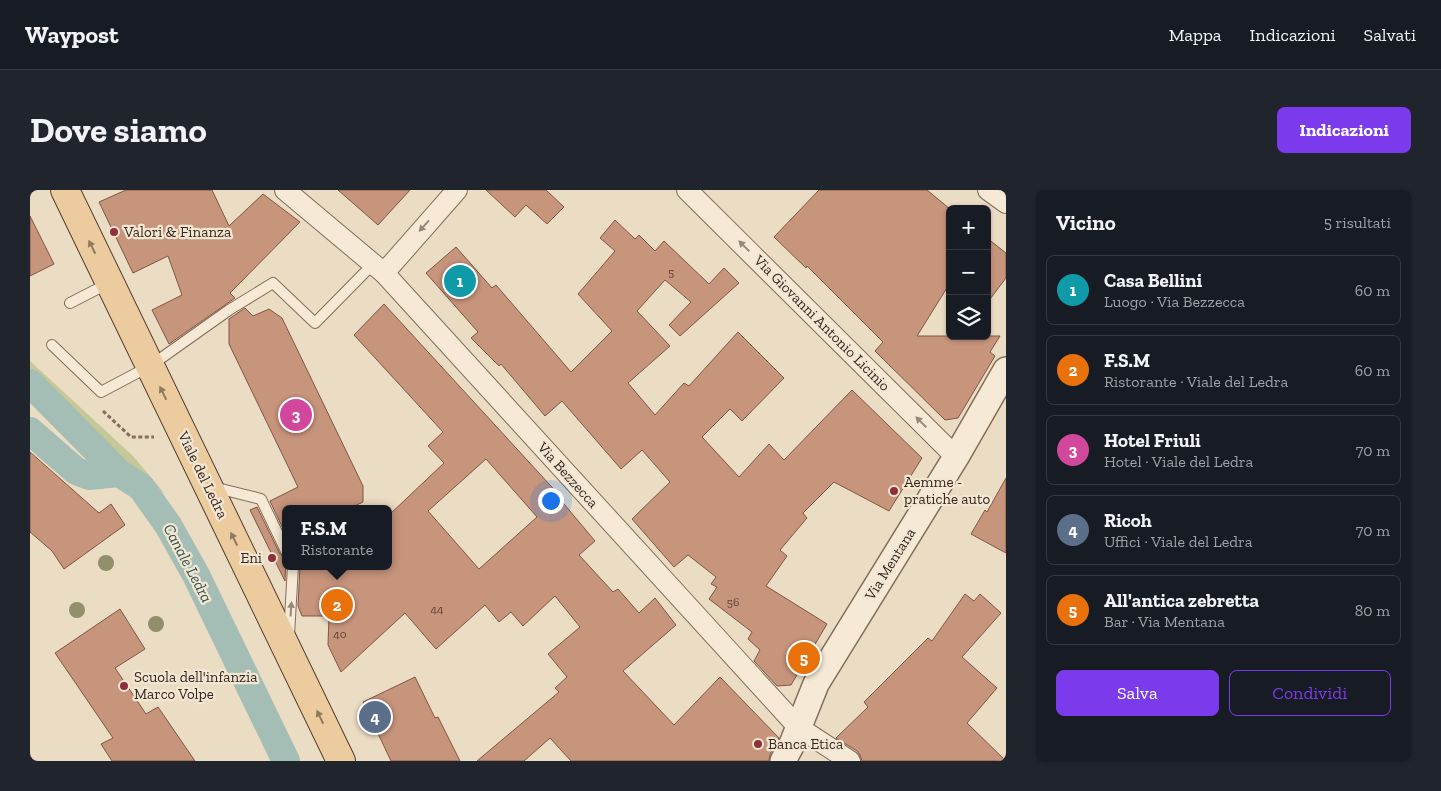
<!DOCTYPE html>
<html lang="it">
<meta charset="utf-8">
<style>
body{margin:0;font-family:"Zilla Slab",serif;background:#20242c;color:#f1f3f6}
.controls{position:absolute;right:15px;top:15px;display:grid;overflow:hidden;border-radius:8px;box-shadow:0 1px 4px #0004}
.controls button{width:45px;height:45px;display:grid;place-items:center;padding:0;border:0;border-bottom:1px solid #363941;background:#171b24;color:#f1f3f6;font:25px sans-serif}
.you{position:absolute;left:520px;top:310px;width:18px;height:18px;margin:-12px;border:4px solid #fff;border-radius:50%;background:#1a73e8;box-shadow:0 0 0 8px #1a73e833}
.badge{display:grid;place-items:center;width:32px;height:32px;border-radius:50%;background:#7c3aed;color:#fff;font-size:16px;font-weight:700}
.pin{position:absolute;translate:-50% -50%;border:2px solid #fff;box-shadow:0 1px 5px #0006}
.popup{position:absolute;left:252px;top:315px;width:110px;height:65px;box-sizing:border-box;display:grid;place-content:center;border-radius:8px;background:#171b24;filter:drop-shadow(0 1px 4px #0005);font-size:16px;white-space:nowrap;color:#9ea1a6}
.popup b{font-size:19px;color:#f1f3f6}
.popup::after{content:'';position:absolute;left:50%;top:100%;margin-left:-10px;border:10px solid transparent;border-top-color:#171b24}
.list{margin:0;padding:0;list-style:none}
h2{display:flex;justify-content:space-between;align-items:center;height:65px;margin:0;padding:0 20px;font-size:21px}
h2 small{font-size:16px;font-weight:400;color:#9ea1a6}
.list li{display:grid;grid-template-columns:32px 1fr auto;gap:15px;align-items:center;box-sizing:border-box;height:70px;margin:0 10px 10px;padding:0 10px;border:1px solid #363941;border-radius:8px}
.list b{display:block;font-size:19px;white-space:nowrap}
.list p{margin:0;font-size:16px;white-space:nowrap;color:#9ea1a6}
.list em{font-size:16px;font-style:normal;color:#9ea1a6}
.actions{display:flex;gap:10px;padding:15px 20px}
.actions a{flex:1;padding:11px 0;border:1px solid #7c3aed;border-radius:8px;text-align:center;font-size:18px;color:#7c3aed}
.actions .main{background:#7c3aed;color:#fff}
.icon{flex:none;width:28px;height:28px;fill:none;stroke:currentColor;stroke-width:2;stroke-linecap:round;stroke-linejoin:round}
.map{position:relative;flex:none;width:976px;height:571px;overflow:hidden;border-radius:8px}
header{display:flex;align-items:center;gap:30px;box-sizing:border-box;height:70px;padding:0 25px;background:#171b24;border-bottom:1px solid #363941}
header strong{font-size:24px}
nav{display:flex;gap:28px;margin-inline-start:auto;font-size:18px}
.intro{display:flex;align-items:center;justify-content:space-between;box-sizing:border-box;height:120px;padding:0 30px}
h1{margin:0;font-size:35px}
.button{padding:12px 22px;border-radius:8px;background:#7c3aed;color:#fff;font-size:18px;font-weight:700}
main{display:flex;gap:30px;padding:0 30px}
aside{flex:1;background:#171b24;border-radius:8px;box-shadow:0 1px 4px #0004}
.map>svg:first-child{display:block}
</style>
<header>
<strong>Waypost</strong>
<nav><a>Mappa</a><a>Indicazioni</a><a>Salvati</a></nav>
</header>
<div class="intro"><h1>Dove siamo</h1><a class="button">Indicazioni</a></div>
<main>
<div class="map">
<svg width="976" height="571" viewBox="0 0 976 571">
<rect width="100%" height="100%" fill="#ebdcc4"/>
<polygon fill="#c7c898" points="0,171 103,266 135,304 70,250 0,184"/>
<g fill="none" stroke-linecap="round" stroke-linejoin="round">
<g stroke="#a5beb5" stroke-width="28">
<polyline points="0,193 89,283"/>
<polyline points="0,241 46,281 59,286 89,283 111,297 138,335 166,385 256,571"/>
</g>
</g>
<g fill="#c7947c" stroke="#825643" fill-rule="evenodd">
<polygon points="96,0 182,0 199,36 233,4 270,32 200,103 205,108 139,154 122,120 152,105 138,66 103,83 69,12"/>
<polygon points="308,0 380,0 348,35"/>
<polygon points="456,0 516,0 534,17 517,34 496,15 485,27"/>
<polygon points="789,0 897,0 920,19 920,93 887,146 970,146 960,162 965,166 928,228 915,230 845,161 853,152 777,76 776,78 744,47"/>
<polygon points="0,26 24,74 0,86"/>
<polygon points="585,30 605,49 609,45 625,61 634,51 679,94 694,78 709,93 650,146 639,135 661,112 635,90 607,121 640,156 598,193 625,225 654,193 659,196 708,142 754,188 712,231 700,219 672,247 709,287 739,254 754,270 822,200 892,268 859,321 804,292 773,323 777,328 750,360 757,366 736,396 797,434 761,495 747,496 724,471 730,460 718,449 722,442 679,409 687,397 681,394 686,387 658,365 644,377 602,329 640,292 612,260 591,279 532,211 515,226 471,174 469,176 441,148 448,142 396,83 426,57 462,98 466,95 541,182 582,141 548,104 585,61 570,48"/>
<polygon points="957,48 976,63 976,88 957,113"/>
<path d="M354 114 531 307 529 308 565 351 549 365 583 402 588 399 609 423 625 408 646 435 593 481 644 535 690 487 749 548 740 564 739 571H541L520 548 494 571H447L529 502 525 498 537 487 518 464 550 437 525 406 493 436 481 422 469 432 455 415 406 459 375 423 311 482 298 455 299 426H272L268 416 270 376H358V326L414 273 398 256 413 242 324 145ZM456 269 507 327 449 379 398 321Z"/>
<polygon points="215,118 223,126 239,119 252,128 333,296 333,312 318,319 256,319 256,345 240,311 268,297 199,154 199,129"/>
<polygon points="0,262 69,323 81,314 95,335 34,379 22,361 0,342"/>
<polygon points="976,288 976,363 941,344 955,320 957,322"/>
<polygon points="227,317 250,364 256,368 255,391 220,320"/>
<polygon points="935,404 944,411 950,404 971,423 932,467 967,498 937,533 976,571 832,571 830,565 827,561 806,548 838,517 834,512 898,448 902,451"/>
<polygon points="90,419 115,459 85,478 116,524 128,517 165,571 82,571 71,554 83,548 25,463"/>
<polygon points="385,487 405,528 408,527 430,571 361,571 333,512"/>
</g>
<g fill="none" stroke-linecap="round" stroke-linejoin="round">
<g stroke="#846d5b" stroke-width="12">
<g id="service">
<polyline points="40,113 79,93"/>
<polyline points="22,155 71,202 120,176 199,120 243,93 285,133 343,74"/>
<polyline points="183,297 231,309 256,361"/>
<polyline points="259,445 263,376"/>
</g>
</g>
<g stroke="#846d5b" stroke-width="22">
<g id="minor">
<polyline points="255,0 354,83 768,537 820,571"/>
<polyline points="657,0 926,267"/>
<polyline points="958,0 976,13"/>
<polyline points="354,83 427,0"/>
</g>
</g>
<g stroke="#846d5b" stroke-width="28">
<polyline id="tertiary" points="753,571 762,554 786,494 926,267 976,180"/>
</g>
<g stroke="#523c2f" stroke-width="30">
<polyline id="primary" points="35,0 311,571"/>
</g>
<polyline stroke="#846d5b" stroke-width="3" stroke-dasharray="4 2.5" stroke-linecap="butt" points="73,221 101,247 124,247"/>
<use href="#service" stroke="#f6ead6" stroke-width="10"/>
<use href="#minor" stroke="#f6ead6" stroke-width="20"/>
<use href="#tertiary" stroke="#f6ead6" stroke-width="25"/>
<use href="#primary" stroke="#eccc9e" stroke-width="28"/>
</g>
<g fill="#928f6d">
<circle cx="76" cy="373" r="8"/>
<circle cx="47" cy="420" r="8"/>
<circle cx="126" cy="434" r="8"/>
</g>
<defs><path id="oneway-solid" d="M-6-.8H1V-3.2L6.5 0L1 3.2V.8H-6Z" transform="scale(1.25)"/></defs>
<g fill="#96887a">
<use href="#oneway-solid" transform="translate(394 36) rotate(132)"/>
<use href="#oneway-solid" transform="translate(714 56) rotate(-135)"/>
<use href="#oneway-solid" transform="translate(891 232) rotate(-135)"/>
<use href="#oneway-solid" transform="translate(261 419) rotate(-86)"/>
</g>
<g fill="#907a5e">
<use href="#oneway-solid" transform="translate(62 57) rotate(-116)"/>
<use href="#oneway-solid" transform="translate(133 203) rotate(-116)"/>
<use href="#oneway-solid" transform="translate(204 349) rotate(-116)"/>
<use href="#oneway-solid" transform="translate(290 527) rotate(-116)"/>
</g>
<g fill="#8f2f39" stroke="#f3e7d3" stroke-width="2">
<circle cx="84" cy="42" r="5"/>
<circle cx="864" cy="301" r="5"/>
<circle cx="242" cy="368" r="5"/>
<circle cx="94" cy="496" r="5"/>
<circle cx="728" cy="554" r="5"/>
</g>
<g text-anchor="middle" dominant-baseline="central" stroke-width="4.5" stroke-linejoin="round" paint-order="stroke">
<g font-size="12" fill="#5a4236">
<text x="641" y="82">5</text>
<text x="703" y="412">56</text>
<text x="407" y="419">44</text>
<text x="310" y="444">40</text>
</g>
<g font-size="15" fill="#35271e" stroke="#f3e7d3" text-anchor="start">
<text x="94" y="42">Valori &amp; Finanza</text>
<text x="874" y="292">Aemme -<tspan x="874" dy="17">pratiche auto</tspan></text>
<text x="232" y="368" text-anchor="end">Eni</text>
<text x="104" y="487">Scuola dell'infanzia<tspan x="104" dy="17">Marco Volpe</tspan></text>
<text x="738" y="554">Banca Etica</text>
</g>
<g font-size="15" fill="#35271e" stroke="#f3e7d3">
<text transform="translate(792 133) rotate(45)">Via Giovanni Antonio Licinio</text>
<text transform="translate(173 285) rotate(64)">Viale del Ledra</text>
<text transform="translate(538 285) rotate(48)">Via Bezzecca</text>
<text transform="translate(860 374) rotate(-58)">Via Mentana</text>
</g>
<g font-size="16" font-style="italic" fill="#2f544e" stroke="#f3e7d3">
<text transform="translate(158 373) rotate(62)">Canale Ledra</text>
</g>
</g>
</svg>
<div class="controls">
<button>+</button>
<button>−</button>
<button><svg class="icon" aria-label="layers" viewBox="0 0 24 24"><path d="M12 4l9 5-9 5-9-5zM3 14l9 5 9-5"/></svg></button>
</div>
<div class="you"></div>
<div class="pin badge" style="left:430px;top:91px;background:#0f9aa8">1</div>
<div class="pin badge" style="left:307px;top:415px;background:#e8710a">2</div>
<div class="popup"><b>F.S.M</b>Ristorante</div>
<div class="pin badge" style="left:266px;top:225px;background:#d1479c">3</div>
<div class="pin badge" style="left:345px;top:527px;background:#5c6f8a">4</div>
<div class="pin badge" style="left:774px;top:468px;background:#e8710a">5</div>
</div>
<aside>
<h2>Vicino<small>5 risultati</small></h2>
<ul class="list">
<li><span class="badge" style="background:#0f9aa8">1</span><div><b>Casa Bellini</b><p>Luogo · Via Bezzecca</p></div><em>60 m</em></li>
<li><span class="badge" style="background:#e8710a">2</span><div><b>F.S.M</b><p>Ristorante · Viale del Ledra</p></div><em>60 m</em></li>
<li><span class="badge" style="background:#d1479c">3</span><div><b>Hotel Friuli</b><p>Hotel · Viale del Ledra</p></div><em>70 m</em></li>
<li><span class="badge" style="background:#5c6f8a">4</span><div><b>Ricoh</b><p>Uffici · Viale del Ledra</p></div><em>70 m</em></li>
<li><span class="badge" style="background:#e8710a">5</span><div><b>All'antica zebretta</b><p>Bar · Via Mentana</p></div><em>80 m</em></li>
</ul>
<div class="actions"><a class="main">Salva</a><a>Condividi</a></div>
</aside>
</main>
